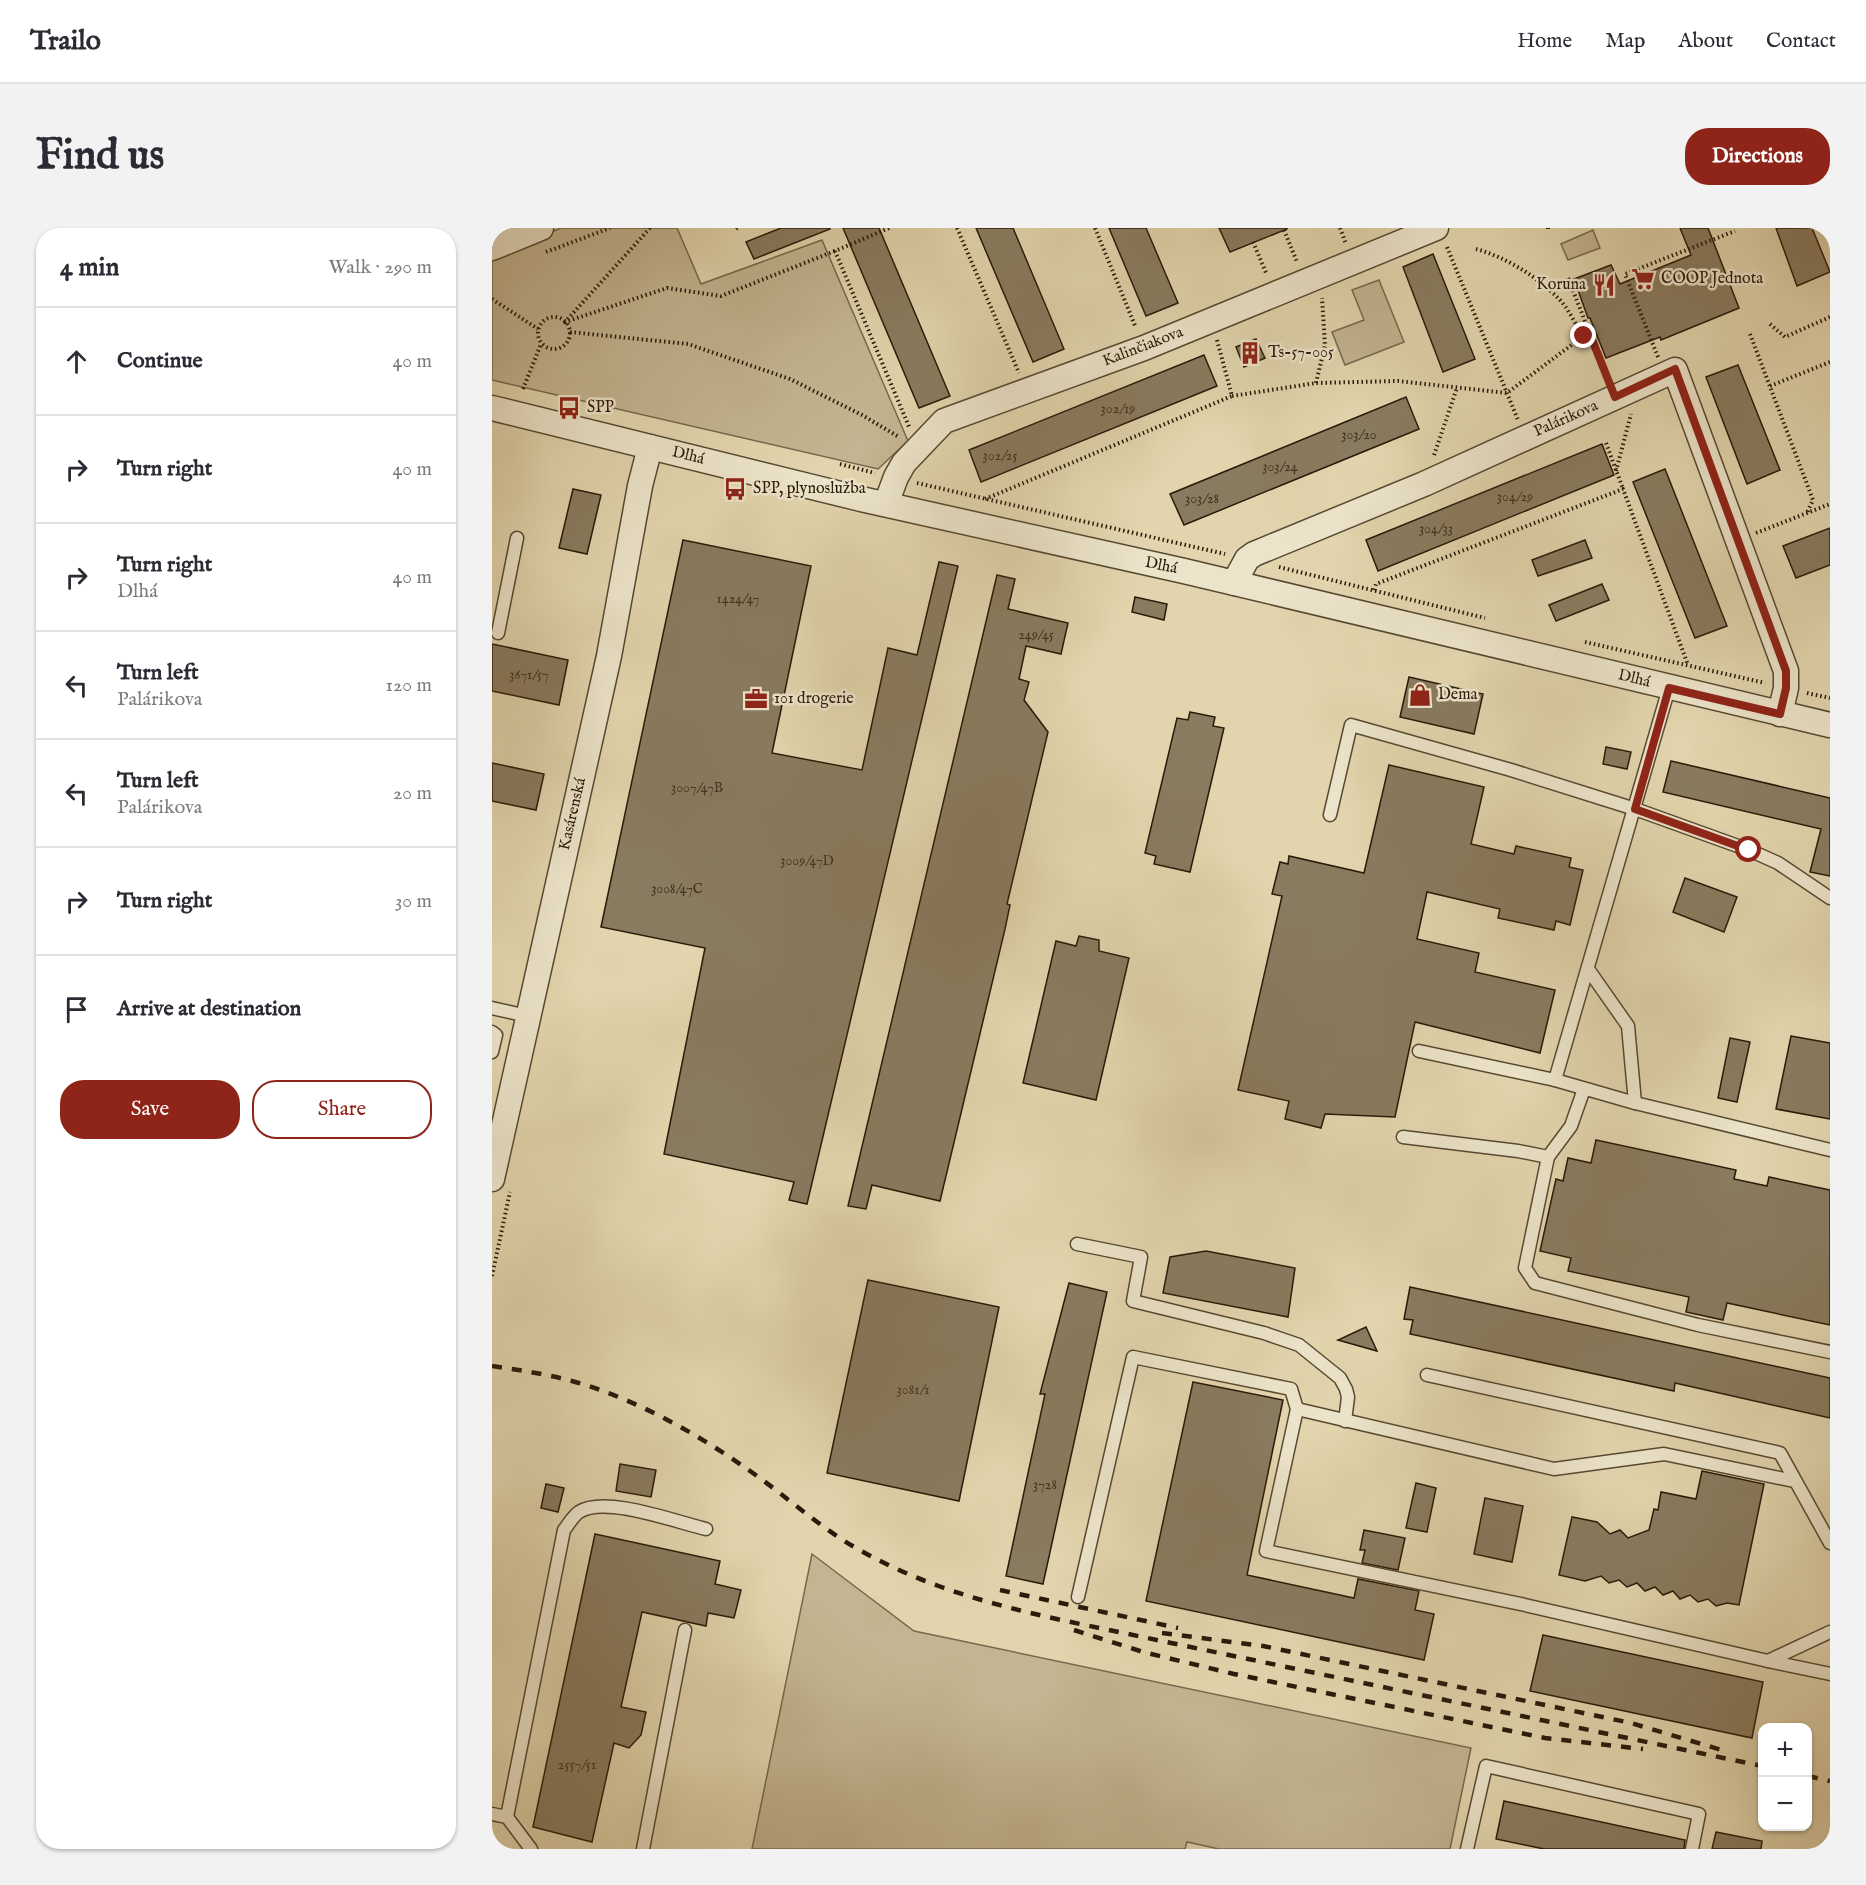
<!DOCTYPE html>
<meta charset="utf-8">
<style>
body{margin:0;font-family:"IM FELL English",serif;background:#f2f2f3;color:#2b2b33}
.controls{position:absolute;right:18px;bottom:18px;display:grid;overflow:hidden;border-radius:12px;box-shadow:0 2px 4px #0004}
.controls button{width:54px;height:54px;display:grid;place-items:center;padding:0;border:0;border-bottom:2px solid #e1e1e2;background:#fff;color:#2b2b33;font:30px sans-serif}
.stop{position:absolute;width:18px;height:18px;margin:-14px;border:4px solid #8f2418;border-radius:50%;background:#fff}
.stop.end{background:#8f2418;border-color:#fff;box-shadow:0 2px 6px #0008}
.list{margin:0;padding:0;list-style:none}
h2{display:flex;justify-content:space-between;align-items:center;height:78px;margin:0;padding:0 24px;font-size:26px}
h2 small{font-size:20px;font-weight:400;color:#7c7c81}
.list li{display:grid;grid-template-columns:39px 1fr auto;gap:18px;align-items:center;box-sizing:border-box;height:108px;padding:0 24px;border-top:2px solid #e1e1e2}
.list b{display:block;font-size:22px;white-space:nowrap}
.list p{margin:0;font-size:20px;white-space:nowrap;color:#7c7c81}
.list em{font-size:20px;font-style:normal;color:#7c7c81}
.actions{display:flex;gap:12px;padding:18px 24px}
.actions a{flex:1;padding:14px 0;border:2px solid #8f2418;border-radius:24px;text-align:center;font-size:21px;color:#8f2418}
.actions .main{background:#8f2418;color:#fff}
.icon{flex:none;width:33px;height:33px;fill:none;stroke:currentColor;stroke-width:2;stroke-linecap:round;stroke-linejoin:round}
.map{position:relative;flex:none;width:1338px;height:1621px;overflow:hidden;border-radius:24px}
header{display:flex;align-items:center;gap:36px;box-sizing:border-box;height:84px;padding:0 30px;background:#fff;border-bottom:2px solid #e1e1e2}
header strong{font-size:28px}
nav{display:flex;gap:33px;margin-inline-start:auto;font-size:21px}
.intro{display:flex;align-items:center;justify-content:space-between;box-sizing:border-box;height:144px;padding:0 36px}
h1{margin:0;font-size:42px}
.button{padding:15px 27px;border-radius:24px;background:#8f2418;color:#fff;font-size:21px;font-weight:700}
main{display:flex;gap:36px;padding:0 36px}
aside{flex:1;background:#fff;border-radius:24px;box-shadow:0 2px 4px #0004}
.map>svg:first-child{display:block}
</style>
<header>
<strong>Trailo</strong>
<nav><a>Home</a><a>Map</a><a>About</a><a>Contact</a></nav>
</header>
<div class="intro"><h1>Find us</h1><a class="button">Directions</a></div>
<main>
<aside>
<h2>4 min<small>Walk · 290 m</small></h2>
<ul class="list">
<li><svg class="icon" aria-label="ahead" viewBox="0 0 24 24"><path d="M12 20V5M6 11l6-6 6 6"/></svg><div><b>Continue</b></div><em>40 m</em></li>
<li><svg class="icon" aria-label="right" viewBox="0 0 24 24"><path d="M7 20v-9h11M14 6l5 5-5 5"/></svg><div><b>Turn right</b></div><em>40 m</em></li>
<li><svg class="icon" aria-label="right" viewBox="0 0 24 24"><path d="M7 20v-9h11M14 6l5 5-5 5"/></svg><div><b>Turn right</b><p>Dlhá</p></div><em>40 m</em></li>
<li><svg class="icon" aria-label="left" viewBox="0 0 24 24"><path d="M17 20v-9H6M10 6l-5 5 5 5"/></svg><div><b>Turn left</b><p>Palárikova</p></div><em>120 m</em></li>
<li><svg class="icon" aria-label="left" viewBox="0 0 24 24"><path d="M17 20v-9H6M10 6l-5 5 5 5"/></svg><div><b>Turn left</b><p>Palárikova</p></div><em>20 m</em></li>
<li><svg class="icon" aria-label="right" viewBox="0 0 24 24"><path d="M7 20v-9h11M14 6l5 5-5 5"/></svg><div><b>Turn right</b></div><em>30 m</em></li>
<li><svg class="icon" aria-label="arrive" viewBox="0 0 24 24"><path d="M6 21V4h12l-3 4 3 4H6"/></svg><div><b>Arrive at destination</b></div></li>
</ul>
<div class="actions"><a class="main">Save</a><a>Share</a></div>
</aside>
<div class="map">
<svg width="1338" height="1621" viewBox="0 0 1338 1621">
<rect width="100%" height="100%" fill="#e2d5ad"/>
<filter id="stains"><feTurbulence type="fractalNoise" baseFrequency=".00333" numOctaves="4"/><feColorMatrix values="0 0 0 0 .2 0 0 0 0 .09 0 0 0 0 .02 0 0 0 .5 -.17"/></filter>
<radialGradient id="worn" r=".72"><stop offset=".6" stop-color="#630" stop-opacity="0"/><stop offset="1" stop-color="#630" stop-opacity=".3"/></radialGradient>
<g fill="#c3b591" stroke="#76684e" stroke-width="1.5">
<polygon points="69,0 185,0 209,56 330,12 416,213 386,241 0,152 0,29"/>
<polygon points="1101,2 1108,20 1076,32 1069,16"/>
<polygon points="887,52 912,114 853,137 840,104 872,92 860,62"/>
<polygon points="320,1326 422,1403 979,1520 958,1621 727,1621 695,1614 693,1621 260,1621"/>
</g>
<g fill="#897b5f" stroke="#291a0a" stroke-width="1.5">
<polygon points="289,0 338,0 338,1 262,31 254,14"/>
<polygon points="351,0 387,0 458,168 427,180"/>
<polygon points="484,0 521,0 572,121 541,134"/>
<polygon points="617,0 654,0 686,75 654,88"/>
<polygon points="727,0 795,0 795,1 738,24"/>
<polygon points="1188,0 1216,0 1247,80 1169,112 1168,109 1114,130 1098,90 1096,90 1082,51 1119,37 1128,56 1199,27"/>
<polygon points="1284,0 1320,0 1338,44 1305,58"/>
<polygon points="941,26 983,131 951,144 911,39"/>
<polygon points="764,111 773,130 752,139 744,119"/>
<polygon points="712,127 725,158 489,254 477,222"/>
<polygon points="1246,137 1288,242 1255,256 1214,149"/>
<polygon points="914,169 927,201 692,297 678,266"/>
<polygon points="1110,216 1122,247 886,343 874,312"/>
<polygon points="1173,241 1235,398 1203,410 1141,254"/>
<polygon points="81,261 109,267 95,326 67,320"/>
<polygon points="1338,300 1338,337 1304,350 1291,318"/>
<polygon points="191,312 319,338 280,525 370,542 396,420 425,427 447,334 466,338 315,976 297,972 302,954 172,926 213,720 109,699"/>
<polygon points="1093,312 1100,330 1046,348 1040,332"/>
<polygon points="505,347 523,351 516,381 576,395 569,426 534,418 527,451 537,454 532,472 556,504 515,676 518,677 513,701 448,973 380,957 374,981 356,978"/>
<polygon points="1110,356 1117,372 1064,393 1057,377"/>
<polygon points="643,369 675,376 672,392 640,384"/>
<polygon points="0,416 76,432 67,477 0,463"/>
<polygon points="917,449 991,466 982,506 908,489"/>
<polygon points="698,484 723,489 721,498 732,500 698,644 662,636 664,628 653,625 685,490 696,492"/>
<polygon points="1114,519 1139,524 1135,541 1111,536"/>
<polygon points="1179,533 1338,570 1338,648 1318,644 1329,601 1171,564"/>
<polygon points="0,535 52,546 44,582 0,573"/>
<polygon points="897,537 992,559 979,616 1022,626 1024,618 1079,630 1077,639 1091,642 1078,697 1064,693 1062,702 1006,690 1008,681 935,664 925,711 987,725 983,744 1063,762 1048,825 923,794 903,889 833,886 829,900 793,891 797,873 746,862 790,668 780,666 788,634 796,636 797,628 872,645"/>
<polygon points="1193,650 1245,669 1232,704 1181,684"/>
<polygon points="587,708 607,712 607,723 637,730 604,872 531,855 564,713 584,718"/>
<polygon points="1299,808 1338,815 1338,891 1284,881"/>
<polygon points="1238,810 1258,814 1245,874 1226,870"/>
<polygon points="1104,912 1244,942 1242,951 1275,958 1277,949 1338,962 1338,1097 1235,1075 1231,1092 1194,1084 1197,1069 1076,1043 1079,1030 1048,1023 1064,951 1071,953 1076,930 1099,935"/>
<polygon points="714,1023 803,1040 796,1089 671,1065 678,1029"/>
<polygon points="376,1052 507,1079 467,1273 335,1245"/>
<polygon points="577,1055 615,1064 551,1356 514,1348 553,1166 548,1166"/>
<polygon points="918,1059 1338,1150 1338,1190 1183,1155 1182,1163 918,1106 921,1092 912,1091"/>
<polygon points="874,1099 885,1123 846,1112"/>
<polygon points="701,1154 791,1172 755,1347 862,1370 866,1351 927,1363 923,1382 942,1386 932,1432 654,1373"/>
<polygon points="128,1236 164,1242 159,1269 124,1263"/>
<polygon points="1210,1243 1272,1256 1247,1377 1235,1375 1224,1378 1216,1371 1206,1374 1198,1367 1188,1371 1181,1363 1171,1367 1163,1359 1153,1363 1145,1355 1135,1359 1127,1352 1117,1355 1109,1348 1093,1353 1067,1347 1080,1289 1105,1294 1118,1306 1128,1302 1136,1310 1157,1302 1162,1281 1166,1282 1169,1264 1204,1271"/>
<polygon points="924,1255 944,1260 935,1304 914,1300"/>
<polygon points="54,1256 72,1260 66,1284 49,1280"/>
<polygon points="993,1270 1031,1278 1020,1334 982,1326"/>
<polygon points="872,1302 913,1310 906,1342 870,1335 873,1322 868,1322"/>
<polygon points="103,1306 228,1333 223,1356 249,1362 242,1390 216,1385 214,1398 150,1384 129,1479 154,1484 149,1507 137,1520 122,1515 100,1614 41,1599"/>
<polygon points="1051,1407 1271,1454 1260,1510 1038,1463"/>
<polygon points="1012,1573 1193,1612 1192,1621 1052,1621 1004,1611"/>
<polygon points="1224,1604 1270,1613 1269,1621 1220,1621"/>
</g>
<g fill="none" stroke-linecap="round" stroke-linejoin="round">
<g stroke="#574933" stroke-width="15">
<g id="lane">
<polyline points="6,405 25,310"/>
<polyline points="838,587 859,497 1019,542 1143,581 1257,622 1286,635 1338,670"/>
<polyline points="1096,741 1136,798 1143,875"/>
<polyline points="0,780 35,788"/>
<polyline points="0,804 4,807 0,824"/>
<polyline points="927,823 1063,852 1177,460"/>
<polyline points="1063,852 1143,875 1338,922"/>
<polyline points="1092,861 1079,898 1056,929 1033,1040 1043,1055 1206,1097 1338,1124"/>
<polyline points="911,909 1026,923 1056,929"/>
<polyline points="585,1016 649,1029 641,1073 772,1105 807,1117 848,1150 854,1161 856,1169 853,1193"/>
<polyline points="935,1147 1288,1225 1338,1315"/>
<polyline points="805,1181 1062,1241 1172,1226 1302,1253"/>
<polyline points="586,1369 641,1129 799,1161 805,1181 774,1323 1033,1377 1276,1433 1338,1404"/>
<polyline points="1276,1433 1338,1446"/>
<polyline points="0,1586 15,1589 39,1621"/>
<path d="M15 1589 72 1302C76 1297 81 1288 87 1284 113 1267 184 1294 214 1301"/>
<polyline points="151,1621 193,1402"/>
<polyline points="975,1621 994,1538 1207,1586 1200,1621"/>
</g>
</g>
<g stroke="#574933" stroke-width="27">
<g id="street">
<polyline points="0,20 49,0"/>
<polyline points="0,180 369,271 692,343 1338,497"/>
<polyline points="394,276 404,249 412,235 452,193 652,120 944,0"/>
<polyline points="742,355 755,331 762,326 932,256 1183,142 1294,443 1294,460 1288,486"/>
<polyline points="0,951 117,428 148,258 158,219"/>
</g>
</g>
<g stroke="#291a0a" stroke-width="4" stroke-dasharray="1.5 3" stroke-linecap="butt">
<polyline points="158,0 73,94 175,60 229,68 343,23"/>
<polyline points="397,0 343,23 418,201"/>
<polyline points="465,0 527,145"/>
<polyline points="603,0 644,100"/>
<polyline points="848,0 854,16"/>
<polyline points="1056,0 1056,1"/>
<polyline points="244,1 245,0"/>
<polyline points="792,2 805,34"/>
<polyline points="761,14 775,47"/>
<polyline points="955,19 1026,192"/>
<path d="M984 21C1013 29 1043 47 1065 69 1076 79 1083 96 1091 108"/>
<polyline points="54,24 118,0"/>
<polyline points="1076,50 1115,149"/>
<polyline points="0,71 46,101"/>
<circle cx="62" cy="105" r="16"/>
<polyline points="1278,96 1293,109 1338,89"/>
<polyline points="78,104 196,116 298,151 370,187 407,209"/>
<polyline points="1258,106 1321,272 1315,285"/>
<polyline points="1166,129 1133,46 1243,3"/>
<polyline points="824,155 833,117 830,70"/>
<polyline points="1278,158 1338,134"/>
<polyline points="31,161 49,116"/>
<polyline points="740,168 824,155 906,153 1015,165 1097,104"/>
<polyline points="1114,215 1131,261"/>
<polyline points="942,227 965,160"/>
<polyline points="348,236 383,245"/>
<polyline points="1124,243 1139,186"/>
<polyline points="425,255 733,326"/>
<polyline points="493,271 740,168 725,112"/>
<polyline points="1264,305 1338,276"/>
<polyline points="787,339 993,390"/>
<polyline points="882,362 884,356 1131,261 1196,437"/>
<polyline points="1093,414 1273,455"/>
<polyline points="1315,465 1338,470"/>
<polyline points="0,1048 18,964"/>
</g>
<use href="#lane" stroke="#ece4ca" stroke-width="12"/>
<use href="#street" stroke="#ece4ca" stroke-width="24"/>
<g stroke="#291a0a" stroke-width="4.5" stroke-dasharray="10 10" stroke-linecap="butt">
<path d="M0 1138C27 1142 54 1146 80 1153 144 1171 204 1205 258 1243 294 1268 326 1298 364 1320 428 1357 497 1376 569 1392L1270 1538"/>
<polyline points="508,1362 686,1400"/>
<polyline points="582,1402 651,1424 742,1446 1053,1510 1151,1521"/>
<polyline points="670,1405 771,1418 1139,1495 1233,1523"/>
<polyline points="1316,1548 1338,1553"/>
</g>
</g>
<g fill="none" stroke-linecap="round" stroke-linejoin="round">
<polyline stroke="#8f2418" stroke-width="8" points="1092,108 1097,104 1123,169 1183,141 1294,443 1294,460 1288,486 1177,460 1143,581 1257,622"/>
</g>
<defs>
<g id="supermarket-bare" transform="scale(1.8)"><path d="M-6-5.5h2.5l.6 2H6L4.5 2H-2.5L-4.4-4H-6ZM-1.5 3.2a1.3 1.3 0 1 0 .1 0ZM3 3.2a1.3 1.3 0 1 0 .1 0Z" fill="#8f2418" stroke="#ece4ca" stroke-width="2.5" paint-order="stroke"/></g>
<g id="restaurant-bare" transform="scale(1.8)"><path d="M-5-6h1v4h1v-4h1v4h1v-4h1v5L-1.5 .5V6h-2V.5L-5-1ZM5-6V6H3V1.5H1.5Q1.5-4 5-6Z" fill="#8f2418" stroke="#ece4ca" stroke-width="2.5" paint-order="stroke"/></g>
<g id="building-bare" transform="scale(1.8)"><path d="M-4-6H4V6H1V3H-1V6H-4ZM-2.5-4.3h1.7v1.8h-1.7ZM.8-4.3h1.7v1.8H.8ZM-2.5-1h1.7V.8h-1.7ZM.8-1h1.7V.8H.8Z" fill="#8f2418" stroke="#ece4ca" stroke-width="2.5" paint-order="stroke"/></g>
<g id="bus-bare" transform="scale(1.8)"><path d="M-5-6H5V4H4V6H2V4H-2V6H-4V4H-5ZM-3.5-4V0h7V-4ZM-3.5 1.2v1.5H-2V1.2ZM2 1.2v1.5H3.5V1.2Z" fill="#8f2418" stroke="#ece4ca" stroke-width="2.5" paint-order="stroke"/></g>
<g id="shop-bare" transform="scale(1.8)"><path d="M-5-2.5h2.3a2.7 3.5 0 0 1 5.4 0H5L5.5 6h-11ZM-1.5-2.5h3a1.5 2.3 0 0 0-3 0Z" fill="#8f2418" stroke="#ece4ca" stroke-width="2.5" paint-order="stroke"/></g>
<g id="office-bare" transform="scale(1.8)"><path d="M-6-3h4V-5.5h4V-3h4V5H-6ZM-1-4.5V-3h2v-1.5ZM-6 0V1H6V0Z" fill="#8f2418" stroke="#ece4ca" stroke-width="2.5" paint-order="stroke"/></g>
</defs>
<g fill-rule="evenodd">
<use href="#supermarket-bare" x="1151" y="51"/>
<use href="#restaurant-bare" x="1112" y="57"/>
<use href="#building-bare" x="758" y="125"/>
<use href="#bus-bare" x="77" y="180"/>
<use href="#bus-bare" x="243" y="261"/>
<use href="#shop-bare" x="928" y="467"/>
<use href="#office-bare" x="264" y="471"/>
</g>
<g text-anchor="middle" dominant-baseline="central" stroke-width="5" stroke-linejoin="round" paint-order="stroke">
<g font-size="14" fill="#41321f">
<text x="626" y="181">302/19</text>
<text x="867" y="207">303/20</text>
<text x="508" y="228">302/25</text>
<text x="788" y="239">303/24</text>
<text x="1023" y="269">304/29</text>
<text x="710" y="271">303/28</text>
<text x="944" y="301">304/33</text>
<text x="246" y="371">1424/47</text>
<text x="544" y="407">249/45</text>
<text x="37" y="447">3671/57</text>
<text x="205" y="560">3007/47B</text>
<text x="315" y="633">3009/47D</text>
<text x="185" y="661">3008/47C</text>
<text x="421" y="1162">3081/1</text>
<text x="553" y="1257">3728</text>
<text x="85" y="1537">2557/51</text>
</g>
<g font-size="16" fill="#291a0a" stroke="#ece4ca" text-anchor="start">
<text x="1169" y="51">COOP Jednota</text>
<text x="1094" y="57" text-anchor="end">Koruna</text>
<text x="776" y="125">Ts-57-005</text>
<text x="95" y="180">SPP</text>
<text x="261" y="261">SPP, plynoslužba</text>
<text x="946" y="467">Dema</text>
<text x="282" y="471">101 drogerie</text>
</g>
<g font-size="16" fill="#291a0a" stroke="#ece4ca">
<text transform="translate(651 119) rotate(-21)">Kalinčiakova</text>
<text transform="translate(1074 191) rotate(-24)">Palárikova</text>
<text transform="translate(196 228) rotate(14)">Dlhá</text>
<text transform="translate(669 338) rotate(12)">Dlhá</text>
<text transform="translate(1142 451) rotate(14)">Dlhá</text>
<text transform="translate(81 586) rotate(-77)">Kasárenská</text>
</g>
</g>
<rect width="100%" height="100%" filter="url(#stains)"/>
<rect width="100%" height="100%" fill="url(#worn)"/>
</svg>
<div class="controls">
<button>+</button>
<button>−</button>
</div>
<div class="stop" style="left:1257px;top:622px"></div>
<div class="stop end" style="left:1092px;top:108px"></div>
</div>
</main>
